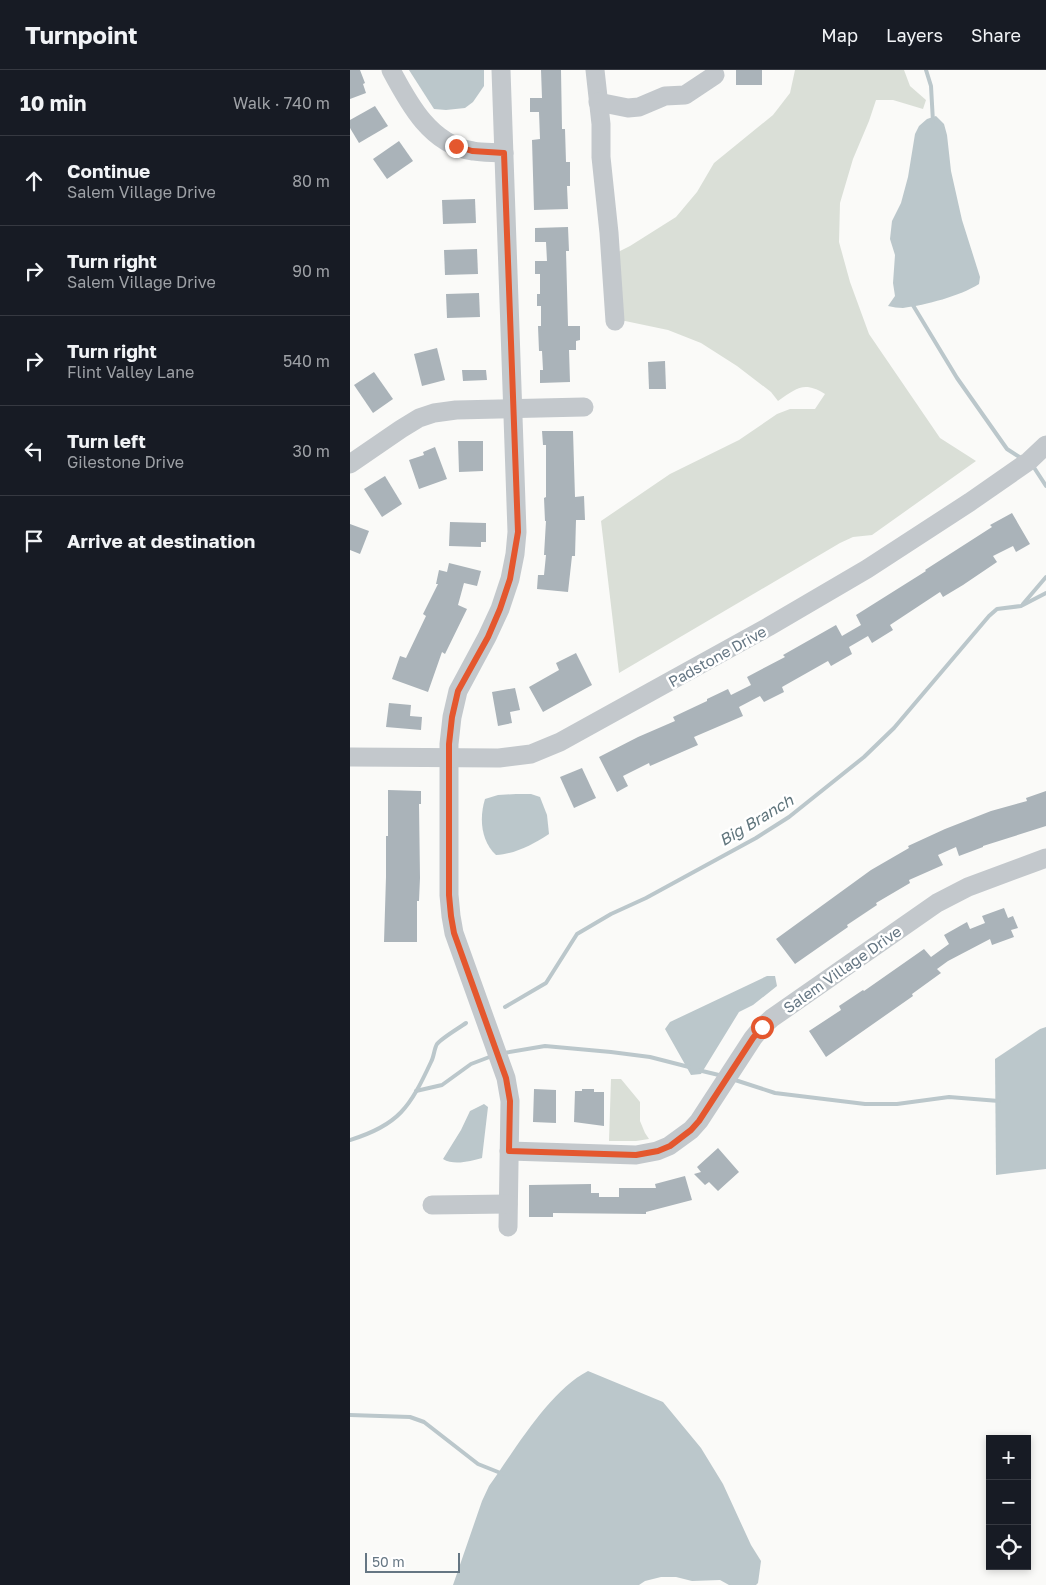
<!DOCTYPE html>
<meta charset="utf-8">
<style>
body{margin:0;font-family:"Golos Text",sans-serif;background:#20242c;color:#f1f3f6}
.controls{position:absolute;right:15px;bottom:15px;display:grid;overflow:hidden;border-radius:0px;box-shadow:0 2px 8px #0003}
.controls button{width:45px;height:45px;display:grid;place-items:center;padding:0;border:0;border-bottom:1px solid #363941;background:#171b24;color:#f1f3f6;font:25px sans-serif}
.scale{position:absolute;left:15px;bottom:12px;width:95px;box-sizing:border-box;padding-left:5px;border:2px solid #657683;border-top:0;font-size:14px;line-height:18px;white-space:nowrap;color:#657683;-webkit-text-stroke:4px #fff;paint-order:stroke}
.stop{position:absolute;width:15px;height:15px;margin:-11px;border:4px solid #e4572e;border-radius:50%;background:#fff}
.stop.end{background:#e4572e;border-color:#fff;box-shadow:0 1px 5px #0008}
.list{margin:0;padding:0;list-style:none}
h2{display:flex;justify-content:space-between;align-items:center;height:65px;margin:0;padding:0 20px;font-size:21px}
h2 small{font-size:16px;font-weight:400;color:#9ea1a6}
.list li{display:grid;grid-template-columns:32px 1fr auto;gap:15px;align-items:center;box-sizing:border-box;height:90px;padding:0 20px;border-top:1px solid #363941}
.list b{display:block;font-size:19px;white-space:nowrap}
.list p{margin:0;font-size:16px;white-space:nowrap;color:#9ea1a6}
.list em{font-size:16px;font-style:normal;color:#9ea1a6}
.icon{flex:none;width:28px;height:28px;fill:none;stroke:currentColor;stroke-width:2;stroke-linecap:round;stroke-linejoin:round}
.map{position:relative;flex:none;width:696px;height:1515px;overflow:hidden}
header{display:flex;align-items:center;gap:30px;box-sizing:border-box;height:70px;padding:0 25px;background:#171b24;border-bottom:1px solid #363941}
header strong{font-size:24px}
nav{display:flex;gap:28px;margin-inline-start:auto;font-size:18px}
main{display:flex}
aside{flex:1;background:#171b24}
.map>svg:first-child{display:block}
</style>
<header>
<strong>Turnpoint</strong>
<nav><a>Map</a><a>Layers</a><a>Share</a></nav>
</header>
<main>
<aside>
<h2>10 min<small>Walk · 740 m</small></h2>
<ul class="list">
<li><svg class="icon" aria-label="ahead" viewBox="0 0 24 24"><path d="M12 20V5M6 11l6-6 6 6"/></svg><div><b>Continue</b><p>Salem Village Drive</p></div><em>80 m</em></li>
<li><svg class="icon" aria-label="right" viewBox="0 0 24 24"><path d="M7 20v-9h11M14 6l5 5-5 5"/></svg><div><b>Turn right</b><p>Salem Village Drive</p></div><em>90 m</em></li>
<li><svg class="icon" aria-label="right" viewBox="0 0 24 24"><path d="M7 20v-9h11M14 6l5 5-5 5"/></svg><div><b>Turn right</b><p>Flint Valley Lane</p></div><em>540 m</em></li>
<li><svg class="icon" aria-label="left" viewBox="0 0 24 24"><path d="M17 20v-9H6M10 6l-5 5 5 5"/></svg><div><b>Turn left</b><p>Gilestone Drive</p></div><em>30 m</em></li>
<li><svg class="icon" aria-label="arrive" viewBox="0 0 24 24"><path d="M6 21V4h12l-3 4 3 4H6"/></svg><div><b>Arrive at destination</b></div></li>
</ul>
</aside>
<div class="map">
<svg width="696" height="1515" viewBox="0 0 696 1515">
<rect width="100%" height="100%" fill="#fafaf8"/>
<g fill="#dadfd7">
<path d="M445 0H554L560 16 576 30 573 39 543 30H526L519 51 503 89 490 133 489 172 500 212 519 264 590 368 626 391 522 465 503 467 490 473 269 603 251 451 320 404 389 370 427 344 440 339H465L475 324C454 311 447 318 428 331L421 322 387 296 351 273 318 260 256 247 266 183 280 176 326 147 347 122 364 93 423 45 440 23Z"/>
<polygon points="261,1009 271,1009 290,1032 290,1051 295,1063 299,1069 286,1071 259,1071"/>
</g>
<g fill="#bbc7cb">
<polygon points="59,0 134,0 134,16 123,32 115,38 96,40 84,39"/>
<path d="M586 46 594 54 597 65 601 101 612 150 630 207 629 214C610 226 576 235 553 238 548 238 543 237 538 236L545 226 543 213 545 185 540 169 542 151 551 133 558 107 565 64 569 56 577 49Z"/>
<path d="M166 724H181L190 727 197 745 199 764C182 775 165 784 146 785 131 771 129 748 135 729L148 725Z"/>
<polygon points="417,906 425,906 427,916 403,935 389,942 351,1004 341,1005 315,959 320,952"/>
<polygon points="696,957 696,1099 646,1105 645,989 690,959"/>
<path d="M134 1034 138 1037 132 1088C121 1091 104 1096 93 1089L111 1060 120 1041Z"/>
<path d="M238 1301 313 1332 351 1378 373 1414 401 1475 411 1491 408 1513 406 1515H379L370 1510 342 1511 326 1507H311L295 1511 289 1515H103L132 1431 139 1416C165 1380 199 1321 238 1301Z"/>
</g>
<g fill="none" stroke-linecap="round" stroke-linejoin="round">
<g stroke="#bbc7cb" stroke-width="4">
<polyline points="576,0 581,16 583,52"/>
<polyline points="561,232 607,308 657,379 671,388"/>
<polyline points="683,396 696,416"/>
<polyline points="673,534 696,507"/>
<polyline points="155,937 196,913 227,864 261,844 296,828 406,768 439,747 514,687 544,658 639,546 647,539 671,536 696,523"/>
<polyline points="154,983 195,976 261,982 300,987 339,997"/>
<polyline points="348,1000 373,1006"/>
<polyline points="382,1009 425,1023 515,1034 547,1034 599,1027 649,1031"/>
<polyline points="66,1021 92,1015 121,994 142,986"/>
<path d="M0 1070C49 1055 60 1037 81 992 84 987 84 979 87 974 92 968 109 958 116 953"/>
<polyline points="0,1345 60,1347 74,1352 128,1394 153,1404"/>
</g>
</g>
<g fill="#aab3b9">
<polygon points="0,0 10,0 15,13 13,14 16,23 0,29"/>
<polygon points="191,0 211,0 212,59 215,59 216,92 220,92 220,116 217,116 218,139 184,140 182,70 190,69 189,42 180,42 180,28 192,28"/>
<rect x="386" y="0" width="26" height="15"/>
<polygon points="25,36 38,56 9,73 0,58 0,50"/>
<polygon points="49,71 63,91 37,109 23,89"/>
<polygon points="125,129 126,153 93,154 92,130"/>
<polygon points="218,157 219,181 216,181 218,256 230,256 230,270 226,271 226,280 219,280 220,312 190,313 190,300 193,300 192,281 189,281 188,256 191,256 191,236 187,236 187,224 190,224 190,204 185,204 185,191 197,191 196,172 185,172 185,158"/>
<polygon points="127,179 128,204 95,205 94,180"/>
<polygon points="129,223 130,247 97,248 96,224"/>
<polygon points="87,278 95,310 72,316 64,284"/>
<polygon points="315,291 316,319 299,319 298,292"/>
<polygon points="112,300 136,300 137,310 113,311"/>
<polygon points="24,302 43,329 23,343 4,315"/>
<polygon points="192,361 223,361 225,427 234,426 235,450 226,450 225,486 222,486 218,522 187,519 188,505 194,505 196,485 194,485 196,451 195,451 194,428 196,427 196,375 193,375"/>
<polygon points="108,371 133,371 133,401 109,402"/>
<polygon points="85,377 97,409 69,419 59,390 74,385 73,382"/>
<polygon points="35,406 52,434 32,447 14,419"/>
<polygon points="662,443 680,474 666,482 663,476 643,486 647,492 613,515 593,527 590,522 540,555 543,560 522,573 518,566 499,577 502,584 481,596 478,591 432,617 434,622 414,632 410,626 389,637 393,646 344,667 348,675 300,696 299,693 273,706 278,716 267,722 249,687 288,667 325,651 323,647 357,631 357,629 378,619 381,625 401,615 397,607 435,587 433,585 486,555 492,566 511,555 506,545 576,501 575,500 642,457 640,455"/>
<polygon points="100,452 136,453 136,472 131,472 131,477 99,476"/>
<polygon points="0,454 19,461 10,484 0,480"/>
<polygon points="99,493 131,501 127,516 114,513 108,535 117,539 95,584 92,582 78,622 42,609 50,586 56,588 76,546 73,544 88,514 86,514 89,500 97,502"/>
<polygon points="226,583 242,615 193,642 179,617 209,600 206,593"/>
<polygon points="165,618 170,640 160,642 162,653 148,656 142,622"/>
<polygon points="39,633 61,635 60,646 72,647 71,660 36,657"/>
<polygon points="232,698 246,728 224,738 210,707"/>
<polygon points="38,720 71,721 71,734 69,734 70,808 69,831 67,831 67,872 34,872 36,807 36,766 38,766"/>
<polygon points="696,721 696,756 633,776 633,777 609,786 606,777 588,785 593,795 559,810 560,813 526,833 527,835 497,855 498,857 445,894 426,869 521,800 559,778 558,776 595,759 641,741 677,731 676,728"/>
<polygon points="654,838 658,848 663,846 668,858 661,860 664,867 642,875 640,869 598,891 587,899 591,903 562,924 563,926 476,987 459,961 491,940 489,936 513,920 514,921 574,879 581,887 599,874 594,865 617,852 620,859 635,853 632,846"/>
<polygon points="184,1019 206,1020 206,1053 183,1052"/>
<polygon points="232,1019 244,1019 244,1022 254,1022 254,1056 224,1052 225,1021 232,1021"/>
<polygon points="368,1078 389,1102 368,1121 359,1112 355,1115 344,1104 351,1102 347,1097"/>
<polygon points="335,1106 342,1130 296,1142 296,1144 203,1143 203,1147 179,1147 179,1115 241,1114 241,1123 249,1123 249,1127 269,1127 269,1118 306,1118 305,1114"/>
</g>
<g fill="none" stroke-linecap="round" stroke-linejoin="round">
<g stroke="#c3c8cc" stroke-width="19">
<path d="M41 0C59 34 81 75 123 81 133 83 144 82 154 83"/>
<polyline points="151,0 167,462 165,484 160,509 150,539 137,567 108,621 102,647 99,674 99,825 101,846 104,863 156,1008 160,1031 158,1157"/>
<polyline points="245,0 251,54 251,87 259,163 265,251"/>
<polyline points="248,32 278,38 289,37 315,26 335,25 365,5"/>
<polyline points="0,394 51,359 69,348 84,343 106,340 234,337"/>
<polyline points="0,687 149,688 181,684 210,672 418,557 517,499 620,432 679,391 696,375"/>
<polyline points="159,1081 286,1085 307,1081 319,1076 341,1060 349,1051 403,968 412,957 422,948 587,833 618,817 696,788"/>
<polyline points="82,1135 158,1134"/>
</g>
</g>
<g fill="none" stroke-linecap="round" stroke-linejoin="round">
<polyline stroke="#e4572e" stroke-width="6" points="106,76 122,81 154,83 168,462 160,509 150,539 138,567 108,621 102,647 99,674 99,825 101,846 104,863 156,1008 160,1031 159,1081 286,1085 308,1081 320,1076 341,1060 349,1051 403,968 412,957"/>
</g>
<g text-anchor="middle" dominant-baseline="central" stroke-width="5" stroke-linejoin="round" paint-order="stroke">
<g font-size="15" fill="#657683" stroke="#fff">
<text transform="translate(367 586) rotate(-29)">Padstone Drive</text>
<text transform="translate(492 899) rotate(-35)">Salem Village Drive</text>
</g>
<g font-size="16" font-style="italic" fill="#60757c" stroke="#fff">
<text transform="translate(406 750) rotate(-31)">Big Branch</text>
</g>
</g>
</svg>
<div class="controls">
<button>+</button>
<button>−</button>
<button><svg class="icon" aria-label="locate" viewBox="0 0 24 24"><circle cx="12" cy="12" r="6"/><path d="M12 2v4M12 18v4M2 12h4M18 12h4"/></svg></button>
</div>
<div class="scale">50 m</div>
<div class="stop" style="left:412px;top:957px"></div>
<div class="stop end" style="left:106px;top:76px"></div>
</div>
</main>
